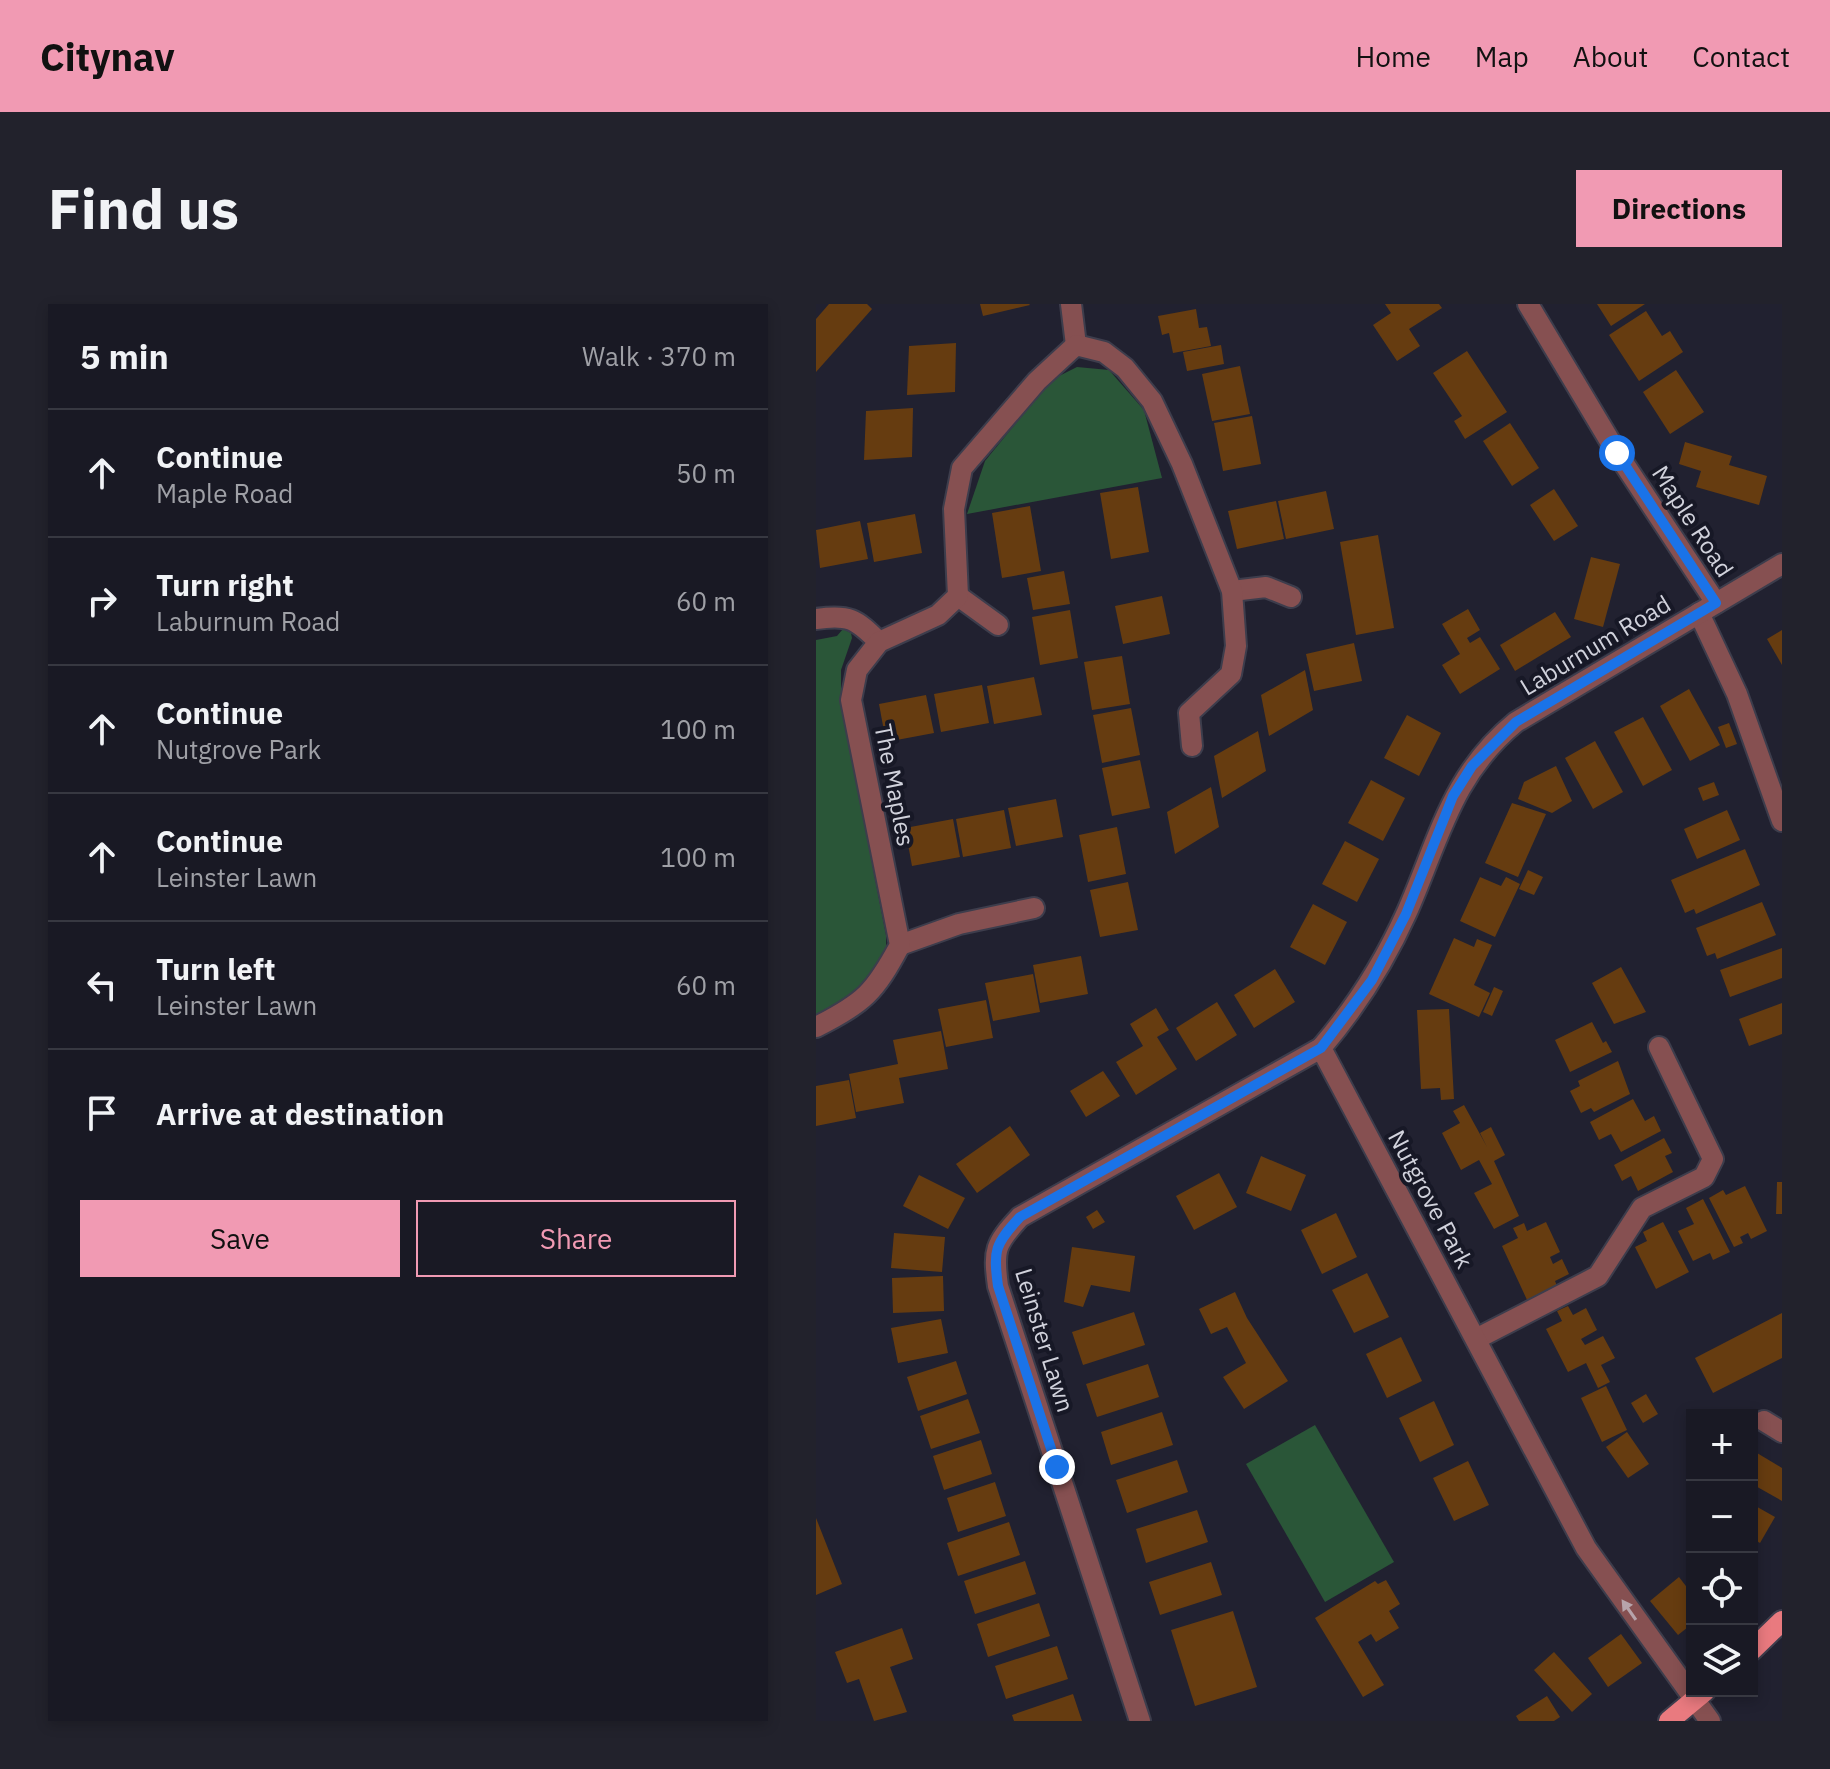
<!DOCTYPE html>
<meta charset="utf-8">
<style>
body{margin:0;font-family:"IBM Plex Sans",sans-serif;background:#22222c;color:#f1f3f6}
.controls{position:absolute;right:24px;bottom:24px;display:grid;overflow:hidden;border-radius:0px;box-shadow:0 4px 12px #0003}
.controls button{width:72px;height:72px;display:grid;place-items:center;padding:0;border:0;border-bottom:2px solid #373841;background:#191924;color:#f1f3f6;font:40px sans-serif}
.stop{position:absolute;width:24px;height:24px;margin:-18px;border:6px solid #1a73e8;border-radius:50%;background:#fff}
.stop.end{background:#1a73e8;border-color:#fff;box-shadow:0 2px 8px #0008}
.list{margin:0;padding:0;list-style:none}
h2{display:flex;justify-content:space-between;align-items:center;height:104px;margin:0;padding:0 32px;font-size:34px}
h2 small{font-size:26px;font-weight:400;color:#9fa0a6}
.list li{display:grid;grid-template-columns:52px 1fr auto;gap:24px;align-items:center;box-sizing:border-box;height:128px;padding:0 32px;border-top:2px solid #373841}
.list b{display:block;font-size:30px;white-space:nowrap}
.list p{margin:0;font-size:26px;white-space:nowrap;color:#9fa0a6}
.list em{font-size:26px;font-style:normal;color:#9fa0a6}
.actions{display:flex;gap:16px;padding:24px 32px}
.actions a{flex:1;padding:18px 0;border:2px solid #f19ab3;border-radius:0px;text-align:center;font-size:28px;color:#f19ab3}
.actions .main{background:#f19ab3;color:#111}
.icon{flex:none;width:44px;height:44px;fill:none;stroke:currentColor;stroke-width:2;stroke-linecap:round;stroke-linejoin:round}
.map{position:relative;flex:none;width:966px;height:1417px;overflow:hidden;border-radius:0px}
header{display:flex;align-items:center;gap:48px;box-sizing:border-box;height:112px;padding:0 40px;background:#f19ab3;color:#111}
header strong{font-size:38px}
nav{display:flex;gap:44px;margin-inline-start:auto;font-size:28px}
.intro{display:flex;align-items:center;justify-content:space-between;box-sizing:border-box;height:192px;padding:0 48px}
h1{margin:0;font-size:56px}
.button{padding:20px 36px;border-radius:0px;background:#f19ab3;color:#111;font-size:28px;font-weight:700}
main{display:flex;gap:48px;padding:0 48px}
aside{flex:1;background:#191924;border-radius:0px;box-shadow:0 4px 12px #0003}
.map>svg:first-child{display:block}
</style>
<header>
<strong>Citynav</strong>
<nav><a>Home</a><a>Map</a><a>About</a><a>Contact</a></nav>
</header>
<div class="intro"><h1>Find us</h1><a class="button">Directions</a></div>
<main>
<aside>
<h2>5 min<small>Walk · 370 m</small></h2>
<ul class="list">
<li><svg class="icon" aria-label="ahead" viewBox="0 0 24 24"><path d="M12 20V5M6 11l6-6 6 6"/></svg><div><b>Continue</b><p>Maple Road</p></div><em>50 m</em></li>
<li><svg class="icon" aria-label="right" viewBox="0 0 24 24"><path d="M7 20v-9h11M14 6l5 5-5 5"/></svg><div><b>Turn right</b><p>Laburnum Road</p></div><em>60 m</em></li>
<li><svg class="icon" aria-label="ahead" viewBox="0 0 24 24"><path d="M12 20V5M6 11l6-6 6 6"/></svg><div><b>Continue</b><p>Nutgrove Park</p></div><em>100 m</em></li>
<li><svg class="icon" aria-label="ahead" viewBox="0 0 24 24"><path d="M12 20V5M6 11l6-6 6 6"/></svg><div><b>Continue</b><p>Leinster Lawn</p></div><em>100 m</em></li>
<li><svg class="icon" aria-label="left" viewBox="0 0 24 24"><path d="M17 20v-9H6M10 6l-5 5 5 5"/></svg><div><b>Turn left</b><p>Leinster Lawn</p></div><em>60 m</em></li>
<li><svg class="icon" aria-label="arrive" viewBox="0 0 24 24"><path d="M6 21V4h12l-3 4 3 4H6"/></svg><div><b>Arrive at destination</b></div></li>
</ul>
<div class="actions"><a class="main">Save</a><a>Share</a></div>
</aside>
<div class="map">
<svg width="966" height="1417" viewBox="0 0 966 1417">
<rect width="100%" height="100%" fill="#212130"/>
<g fill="#2a5638">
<polygon points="261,63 293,66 328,106 346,174 151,210 169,157 235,76"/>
<path d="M27 325 35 329 36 334 25 366V399L70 631C70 641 71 654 67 664 60 685 21 704 0 711V336L21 332Z"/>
<polygon points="499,1121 578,1258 509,1298 430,1160"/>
</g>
<g fill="#663c10">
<polygon points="13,0 51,0 56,5 0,68 0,15"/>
<polygon points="164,0 213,0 214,1 167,12"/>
<polygon points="569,0 623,0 626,4 593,25 604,42 581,57 557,21 575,9"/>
<polygon points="781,0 829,0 795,22"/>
<polygon points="380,5 383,24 391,23 395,42 357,49 353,29 346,31 342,12"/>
<polygon points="830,7 846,32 854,27 867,48 823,77 793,31"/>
<polygon points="140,39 139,88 91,91 93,42"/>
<polygon points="405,41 408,60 371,67 367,48"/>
<polygon points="651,47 691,108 649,135 638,117 646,112 617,69"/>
<polygon points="424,62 434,110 396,117 386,70"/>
<polygon points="860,66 888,108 854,130 827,88"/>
<polygon points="97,104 96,153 48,156 50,107"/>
<polygon points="436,112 445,160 407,167 398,119"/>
<polygon points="694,119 723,164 696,182 667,137"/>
<polygon points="869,138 916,152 913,161 951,172 943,201 880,183 885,167 863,160"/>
<polygon points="322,183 333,248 295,255 284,189"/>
<polygon points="738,185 762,222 738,237 714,201"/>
<polygon points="510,187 518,225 470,235 462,197"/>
<polygon points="460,197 468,235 421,245 412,207"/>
<polygon points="214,202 225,267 186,274 176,209"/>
<polygon points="99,210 106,249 58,258 51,219"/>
<polygon points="44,217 52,255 4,264 0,226"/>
<polygon points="562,231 578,324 540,331 524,238"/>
<polygon points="775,253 804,260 787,323 758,315"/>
<polygon points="248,267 254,300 217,306 211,274"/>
<polygon points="346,292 354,330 307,340 299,302"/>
<polygon points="652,305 664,326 651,334 654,339 664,333 684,365 644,390 626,361 644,350 626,320"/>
<polygon points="254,306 262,354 224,361 216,313"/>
<polygon points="739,308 755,333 699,367 684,341"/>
<polygon points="966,326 966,361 951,335"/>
<polygon points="538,339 546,377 498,387 490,350"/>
<polygon points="306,352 314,400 276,406 268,358"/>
<polygon points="489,366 497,406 453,432 445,391"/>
<polygon points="218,373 226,411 178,420 171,382"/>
<polygon points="166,381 173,419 125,428 118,390"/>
<polygon points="873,385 904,441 874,457 844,402"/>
<polygon points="110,391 118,429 70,438 63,400"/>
<polygon points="315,404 324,451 286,459 277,411"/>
<polygon points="591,411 625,429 603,472 568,454"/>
<polygon points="827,413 856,466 827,482 798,428"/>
<polygon points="913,419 921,440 910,444 902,423"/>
<polygon points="442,427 450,467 406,494 398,452"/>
<polygon points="779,437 807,488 777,505 749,454"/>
<polygon points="324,456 334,504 296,512 286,464"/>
<polygon points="740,462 756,497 736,509 702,495 708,478"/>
<polygon points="555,476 589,494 567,537 532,519"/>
<polygon points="898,478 903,491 887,497 882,484"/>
<polygon points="395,483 403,523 359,550 351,508"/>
<polygon points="240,495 247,533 200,542 192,504"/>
<polygon points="696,499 730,510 702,573 669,559"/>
<polygon points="188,506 195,544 147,553 140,515"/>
<polygon points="911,506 924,536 881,555 868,525"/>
<polygon points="137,515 144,553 96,562 89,524"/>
<polygon points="301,523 310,570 272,578 263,531"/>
<polygon points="529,537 563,555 541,598 506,580"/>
<polygon points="929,545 944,581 880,610 878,605 869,609 855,576"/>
<polygon points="712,566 727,573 718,591 703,585"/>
<polygon points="664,573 685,582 690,573 704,580 679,633 644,617"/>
<polygon points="312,578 322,626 284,633 274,586"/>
<polygon points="946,598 960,631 901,655 899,649 891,652 880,624"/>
<polygon points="497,600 531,618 509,661 474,643"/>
<polygon points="638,634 658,643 661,635 676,641 658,681 674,689 663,713 613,690"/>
<polygon points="966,644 966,674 914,693 904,666"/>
<polygon points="265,652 272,690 224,699 217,661"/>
<polygon points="805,663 830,708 798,720 776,679"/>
<polygon points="459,665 479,698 438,724 418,691"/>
<polygon points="217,670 224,708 177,717 169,679"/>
<polygon points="678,683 687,687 676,712 667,708"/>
<polygon points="170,696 177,734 130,743 122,705"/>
<polygon points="401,698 421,731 380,757 360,724"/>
<polygon points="966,699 966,730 933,742 923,715"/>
<polygon points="340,704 353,726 341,733 361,765 320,791 300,758 327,742 314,720"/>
<polygon points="633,705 638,795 625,796 624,784 605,785 601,706"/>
<polygon points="776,718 787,739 790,737 796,748 754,768 739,736"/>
<polygon points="125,727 132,765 83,774 88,799 40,808 33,770 82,760 77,736"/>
<polygon points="802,757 814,790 778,808 775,804 765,809 754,787 764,782 762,777"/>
<polygon points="287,767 304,792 270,813 254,787"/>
<polygon points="33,776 40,814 0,822 0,782"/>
<polygon points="817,795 829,817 838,812 845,827 805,848 795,830 783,836 774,818"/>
<polygon points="648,801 671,843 664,829 675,823 689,851 678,857 703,912 678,925 658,889 676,880 663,856 645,866 626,829 644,819 637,807"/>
<polygon points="194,822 214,851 161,889 140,860"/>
<polygon points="848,834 856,849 849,852 857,868 822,887 815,872 806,877 798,861"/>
<polygon points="445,852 490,871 475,907 430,889"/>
<polygon points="403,869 421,903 378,926 360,892"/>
<polygon points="103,871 149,894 132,925 87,902"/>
<polygon points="961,878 966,878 966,910 960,910"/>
<polygon points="929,882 951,927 935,935 932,929 924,933 927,939 918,943 893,894 907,886 910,891"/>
<polygon points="887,895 914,948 897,956 894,949 877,957 862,927 878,920 870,904"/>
<polygon points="281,906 289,918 277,925 270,913"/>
<polygon points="520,909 541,953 506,970 485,926"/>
<polygon points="730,918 744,948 734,953 737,960 746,955 753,970 739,977 742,984 712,998 686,942 702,934 697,924 708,919 711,927"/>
<polygon points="847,918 873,968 840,985 819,943 831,937 827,928"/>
<polygon points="78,929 129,933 126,968 75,964"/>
<polygon points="256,943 319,952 314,988 275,981 267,1003 248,998"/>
<polygon points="551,969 573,1013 538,1029 516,986"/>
<polygon points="127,972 128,1007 77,1009 76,974"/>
<polygon points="419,988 431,1014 472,1077 428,1105 407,1073 430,1059 411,1023 395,1030 383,1005"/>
<polygon points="752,1002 757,1011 770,1004 781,1026 765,1035 769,1041 787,1032 799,1054 785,1061 794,1078 782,1084 770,1059 752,1068 730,1025 746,1017 741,1007"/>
<polygon points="318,1008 329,1041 267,1061 256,1028"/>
<polygon points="966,1009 966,1054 897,1089 879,1054"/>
<polygon points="125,1015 132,1049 82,1059 75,1024"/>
<polygon points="585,1033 606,1077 571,1094 550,1050"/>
<polygon points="140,1057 151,1090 102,1107 91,1073"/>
<polygon points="332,1060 343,1093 281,1113 270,1080"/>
<polygon points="790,1082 811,1126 786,1138 765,1094"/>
<polygon points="830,1090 842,1110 827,1119 815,1099"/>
<polygon points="152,1095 164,1129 115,1145 104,1112"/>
<polygon points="618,1097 638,1141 604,1158 583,1114"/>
<polygon points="346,1108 357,1141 295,1161 285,1128"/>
<polygon points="811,1128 833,1160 812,1174 790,1143"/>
<polygon points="165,1136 176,1170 128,1186 117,1152"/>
<polygon points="936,1146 966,1164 966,1197 936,1180"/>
<polygon points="361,1156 372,1188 311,1209 300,1176"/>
<polygon points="652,1157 673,1201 638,1217 617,1174"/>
<polygon points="179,1178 190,1212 142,1228 131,1194"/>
<polygon points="936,1200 959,1213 944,1239 936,1234"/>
<polygon points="381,1206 392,1238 330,1259 320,1225"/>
<polygon points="0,1214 26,1280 0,1291"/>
<polygon points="193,1218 204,1251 142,1272 131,1239"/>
<polygon points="209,1257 220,1290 159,1310 148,1277"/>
<polygon points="395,1258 406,1291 344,1311 333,1278"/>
<polygon points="863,1273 876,1290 876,1320 862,1331 834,1297"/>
<polygon points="570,1276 584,1300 573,1307 583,1324 560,1338 555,1330 542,1338 568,1381 547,1393 499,1314 559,1277 562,1280"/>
<polygon points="223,1299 234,1332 172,1353 161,1320"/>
<polygon points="417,1307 441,1383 379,1402 355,1326"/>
<polygon points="86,1324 97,1355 74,1363 91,1408 58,1417 43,1375 31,1379 19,1348"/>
<polygon points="805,1330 826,1359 792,1383 772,1354"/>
<polygon points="241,1342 252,1375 190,1395 179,1362"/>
<polygon points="738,1348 776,1390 756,1408 718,1366"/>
<polygon points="257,1390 266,1417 198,1417 196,1411"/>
<polygon points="731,1392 744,1413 738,1417 703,1417 700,1412"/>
</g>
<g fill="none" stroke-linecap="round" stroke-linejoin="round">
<g stroke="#3d3d4c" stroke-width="24">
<g id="minor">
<polyline points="255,0 260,41"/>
<polyline points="712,0 801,149 900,299"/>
<polyline points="416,287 450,283 475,293"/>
<polyline points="142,292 182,321"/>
<polyline points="883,309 921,390 966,517"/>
<path d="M0 315C33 310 40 315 63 338"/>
<polyline points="84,641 143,620 218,604"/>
<path d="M0 723C48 699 59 688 84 641L35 396 41 366 63 338 122 311 142 292 138 205 146 164 221 77 260 41 288 48 309 64 336 97 366 160 416 287 420 342 415 370 373 409 376 442"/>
<polyline points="660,1035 782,972 826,904 888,873 897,855 843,743"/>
<polyline points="948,1117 966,1128"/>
<path d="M324 1417 182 982C177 946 179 940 204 913L505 744"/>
<path d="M894 1417 770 1244 505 744C540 703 569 657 591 608 623 536 635 471 700 418L966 260"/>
</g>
</g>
<g stroke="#3d3d4c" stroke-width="24">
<g id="major">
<polyline points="936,1346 966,1317"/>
<polyline points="853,1417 889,1387"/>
</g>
</g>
<use href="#minor" stroke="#865051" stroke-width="20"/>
<use href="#major" stroke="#e97a7f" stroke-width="20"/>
</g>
<defs><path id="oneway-solid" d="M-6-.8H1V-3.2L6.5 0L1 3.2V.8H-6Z" transform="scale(2)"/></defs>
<use fill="#b7a4ab" href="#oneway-solid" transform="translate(813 1306) rotate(-125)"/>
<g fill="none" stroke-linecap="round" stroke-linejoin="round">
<path stroke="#1a73e8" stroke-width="10" d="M241 1163 182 982C177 946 179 940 204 913L505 744 556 676 590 610 637 492 656 462 700 418 900 299 801 149"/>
</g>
<g text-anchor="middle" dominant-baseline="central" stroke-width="8" stroke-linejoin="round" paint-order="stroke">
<g font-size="24" fill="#d1d2dc" stroke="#171826">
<text transform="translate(877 217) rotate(57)">Maple Road</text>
<text transform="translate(779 341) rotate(-31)">Laburnum Road</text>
<text transform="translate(79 481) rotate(79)">The Maples</text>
<text transform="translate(615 895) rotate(62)">Nutgrove Park</text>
<text transform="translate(229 1036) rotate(73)">Leinster Lawn</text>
</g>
</g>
</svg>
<div class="controls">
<button>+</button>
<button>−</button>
<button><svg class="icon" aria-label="locate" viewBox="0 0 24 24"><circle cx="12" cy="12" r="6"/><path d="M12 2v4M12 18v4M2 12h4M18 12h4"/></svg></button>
<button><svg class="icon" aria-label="layers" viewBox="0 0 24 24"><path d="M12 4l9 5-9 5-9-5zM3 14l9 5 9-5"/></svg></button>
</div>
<div class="stop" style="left:801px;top:149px"></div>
<div class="stop end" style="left:241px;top:1163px"></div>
</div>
</main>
